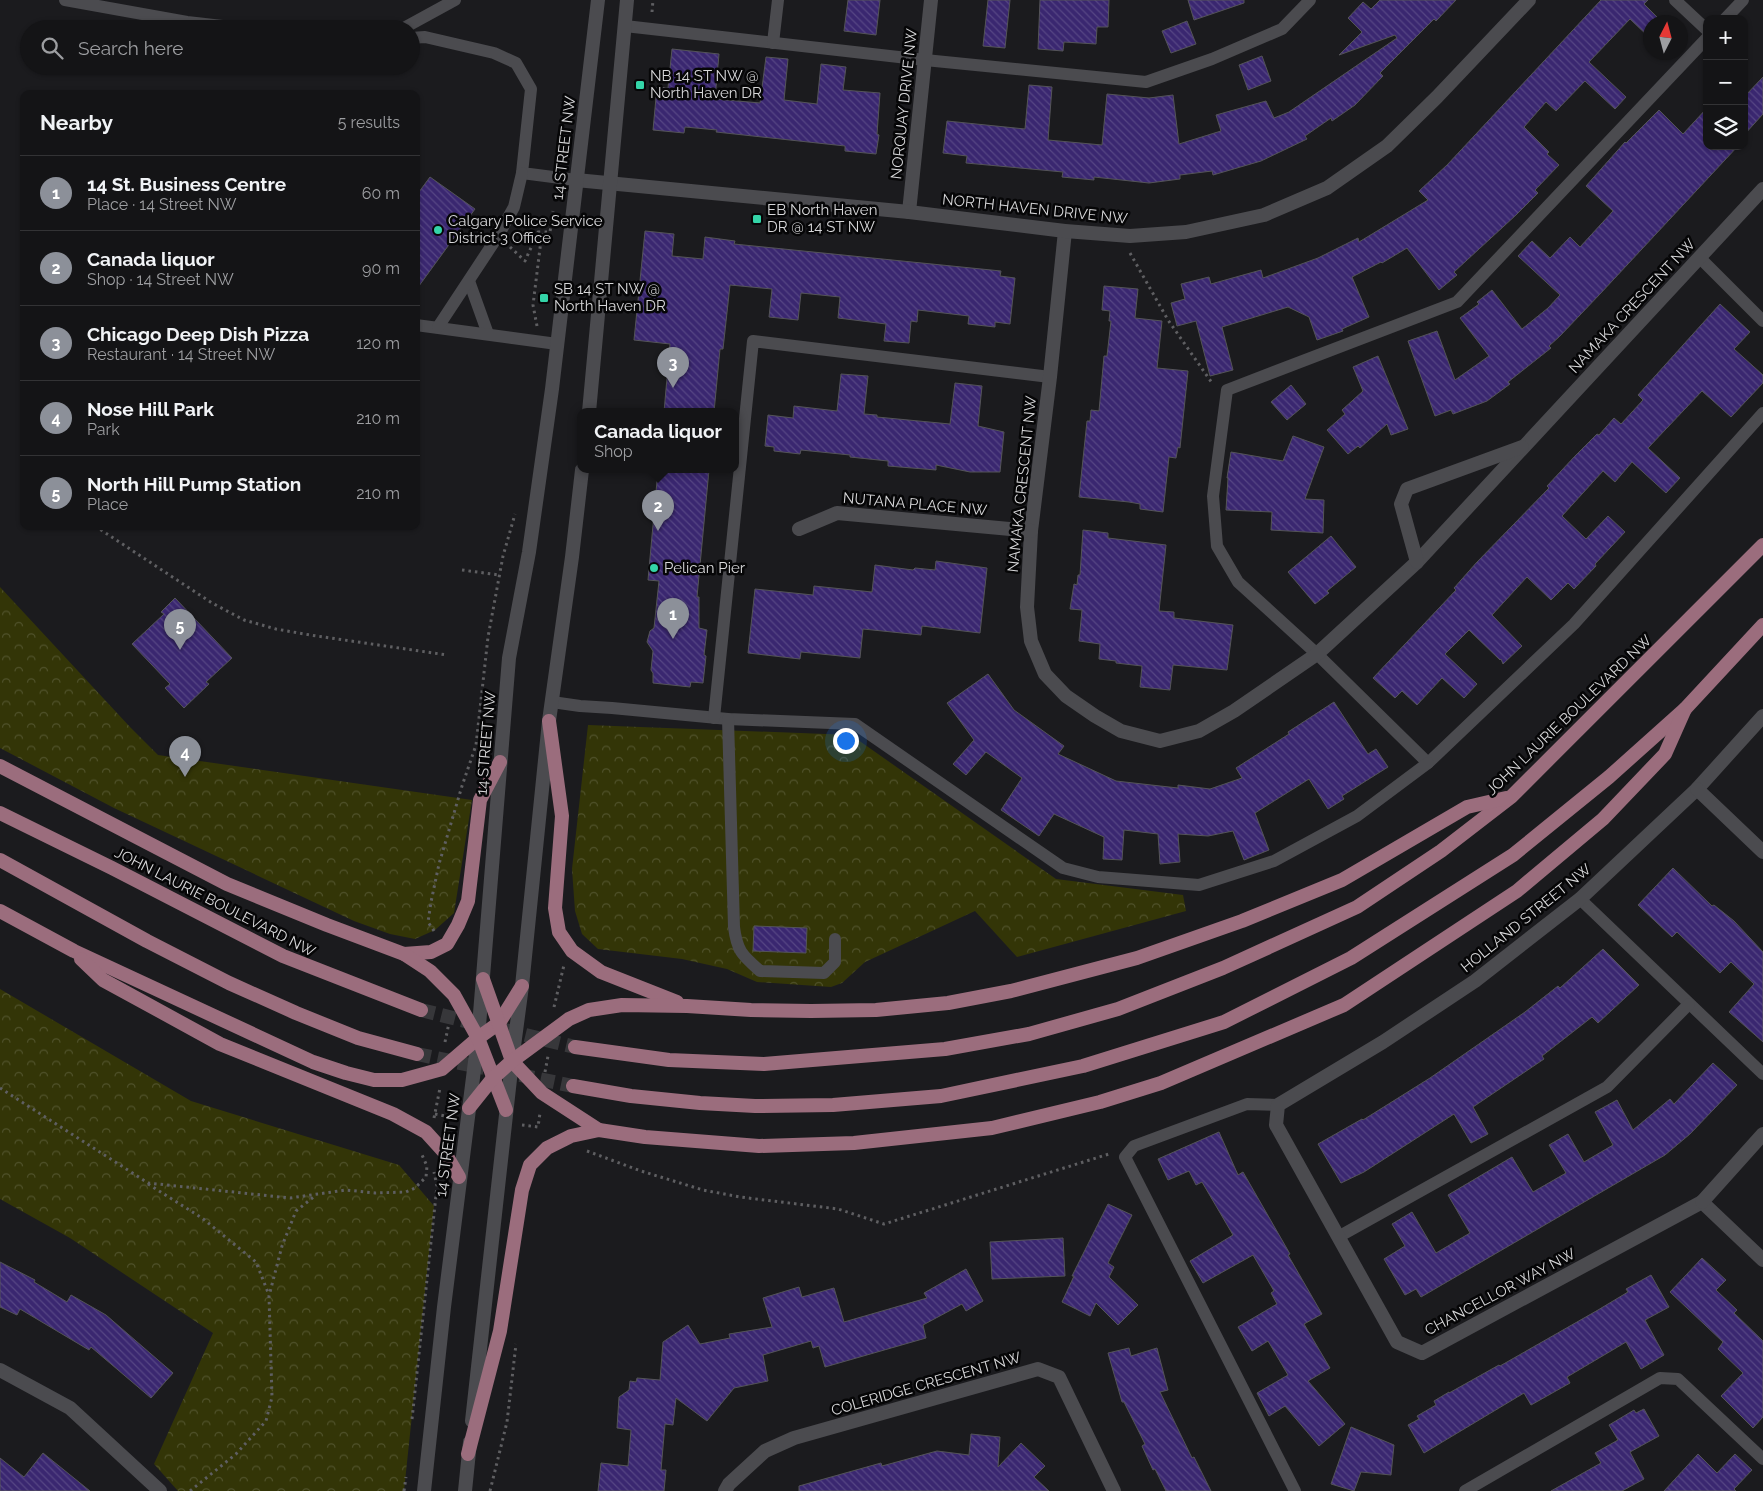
<!DOCTYPE html>
<meta charset="utf-8">
<style>
body{margin:0;font-family:Raleway,sans-serif;background:#212123;color:#f1f3f6}
.controls{position:absolute;right:15px;top:15px;display:grid;overflow:hidden;border-radius:10px;box-shadow:0 1px 4px #0004}
.controls button{width:45px;height:45px;display:grid;place-items:center;padding:0;border:0;border-bottom:1px solid #333335;background:#141416;color:#f1f3f6;font:25px sans-serif}
.compass{position:absolute;left:1643px;top:15px;width:45px;height:45px;border-radius:50%;background:#141416;box-shadow:0 1px 4px #0004;rotate:6deg}
.you{position:absolute;left:845px;top:740px;width:18px;height:18px;margin:-12px;border:4px solid #fff;border-radius:50%;background:#1a73e8;box-shadow:0 0 0 8px #1a73e833}
.badge{display:grid;place-items:center;width:32px;height:32px;border-radius:50%;background:#8c9099;color:#fff;font-size:16px;font-weight:700}
.pin{position:absolute;translate:-50% -41px;filter:drop-shadow(0 1px 2px #0008)}
.pin::after{content:'';position:absolute;top:26px;width:18px;height:15px;background:inherit;clip-path:polygon(0 0,100% 0,50% 100%)}
.popup{position:absolute;left:577px;top:408px;width:162px;height:65px;box-sizing:border-box;display:grid;place-content:center;border-radius:10px;background:#141416;filter:drop-shadow(0 1px 4px #0005);font-size:16px;white-space:nowrap;color:#9d9ea1}
.popup b{font-size:19px;color:#f1f3f6}
.popup::after{content:'';position:absolute;left:50%;top:100%;margin-left:-10px;border:10px solid transparent;border-top-color:#141416}
.list{margin:0;padding:0;list-style:none}
h2{display:flex;justify-content:space-between;align-items:center;height:65px;margin:0;padding:0 20px;font-size:21px}
h2 small{font-size:16px;font-weight:400;color:#9d9ea1}
.list li{display:grid;grid-template-columns:32px 1fr auto;gap:15px;align-items:center;box-sizing:border-box;height:75px;padding:0 20px;border-top:1px solid #333335}
.list b{display:block;font-size:19px;white-space:nowrap}
.list p{margin:0;font-size:16px;white-space:nowrap;color:#9d9ea1}
.list em{font-size:16px;font-style:normal;color:#9d9ea1}
.icon{flex:none;width:28px;height:28px;fill:none;stroke:currentColor;stroke-width:2;stroke-linecap:round;stroke-linejoin:round}
.map{position:relative;flex:none;width:1763px;height:1491px;overflow:hidden}
.search{position:absolute;background:#141416;box-shadow:0 1px 4px #0004;left:20px;top:20px;width:400px;height:55px;display:flex;align-items:center;gap:12px;box-sizing:border-box;padding:0 18px;border-radius:28px;color:#9d9ea1;font-size:19px}
.panel{position:absolute;background:#141416;box-shadow:0 1px 4px #0004;left:20px;top:90px;width:400px;height:440px;border-radius:10px}
.map>svg:first-child{display:block}
</style>
<div class="map">
<svg width="1763" height="1491" viewBox="0 0 1763 1491">
<defs>
<pattern id="park-crowns" width="20" height="18" patternUnits="userSpaceOnUse" patternTransform="scale(1.25)"><rect width="20" height="18" fill="#333507"/><path d="M2 6a3 3 0 1 1 6 0M12 15a3 3 0 1 1 6 0" fill="none" stroke="#50522b"/></pattern>
<pattern id="building-back-hatch" width="6" height="6" patternUnits="userSpaceOnUse" patternTransform="scale(1.25)"><rect width="6" height="6" fill="#3a2770"/><path d="M-1 5l2 2M0 0l6 6M5-1l2 2" fill="none" stroke="#564684"/></pattern>
</defs>
<rect width="100%" height="100%" fill="#1b1b1e"/>
<g fill="url(#park-crowns)">
<polygon points="0,587 130,727 158,755 472,800 454,913 435,930 415,939 390,934 354,921 114,808 0,748"/>
<polygon points="588,725 851,735 1056,879 1183,895 1186,911 1017,957 975,911 865,962 842,983 831,987 757,982 727,969 682,959 598,949 582,934 575,911 572,869"/>
<polygon points="0,989 191,1101 399,1165 434,1206 404,1491 178,1491 154,1464 213,1333 70,1238 0,1199"/>
</g>
<g fill="url(#building-back-hatch)" stroke="#545458">
<polygon points="848,0 880,0 876,35 844,31"/>
<polygon points="988,0 1010,0 1005,48 983,46"/>
<polygon points="1040,0 1109,0 1108,27 1097,27 1096,44 1064,42 1063,51 1038,49"/>
<polygon points="1188,0 1244,0 1244,3 1194,20"/>
<polygon points="1380,0 1456,0 1436,21 1434,19 1380,73 1383,76 1355,105 1332,121 1331,118 1305,136 1307,139 1261,161 1213,175 1212,171 1180,175 1180,179 1149,183 1094,177 1094,180 1062,177 1063,172 966,163 967,156 943,153 947,121 1025,129 1029,85 1052,87 1048,140 1102,145 1107,94 1149,98 1173,95 1179,144 1221,131 1216,115 1266,101 1274,118 1289,112 1397,38 1395,35 1339,55 1362,32 1348,18 1363,2 1371,9"/>
<polygon points="1601,0 1648,0 1644,4 1662,22 1667,17 1672,22 1650,22 1650,38 1630,19 1589,62 1626,97 1615,109 1585,81 1556,111 1546,102 1524,127 1549,152 1547,154 1559,165 1535,190 1538,193 1516,215 1454,272 1457,275 1439,290 1407,248 1382,263 1381,262 1352,277 1369,317 1342,329 1343,331 1317,340 1309,317 1288,307 1222,327 1233,370 1210,376 1196,321 1177,326 1171,303 1185,299 1181,284 1209,277 1211,284 1261,270 1263,278 1318,258 1358,238 1359,242 1428,200 1419,191 1447,165"/>
<polygon points="1187,21 1196,44 1171,53 1162,31"/>
<polygon points="672,49 719,54 715,99 760,103 766,57 788,59 784,100 817,104 821,64 846,67 843,90 880,93 877,134 879,135 876,154 845,151 845,146 716,132 717,130 685,127 684,133 653,130 657,87 668,88"/>
<polygon points="1262,56 1271,81 1248,90 1239,65"/>
<polygon points="1763,77 1763,114 1744,135 1744,97"/>
<polygon points="1707,108 1707,146 1738,146 1600,294 1560,336 1549,346 1551,348 1508,382 1510,384 1487,401 1453,414 1451,410 1435,416 1408,341 1437,331 1455,380 1489,356 1460,318 1479,304 1477,302 1492,290 1522,329 1548,308 1560,295 1518,256 1532,241 1550,258 1570,237 1580,247 1613,211 1586,186 1625,142 1626,143 1659,110 1683,134"/>
<polygon points="430,177 475,209 416,290 416,196"/>
<polygon points="645,231 674,234 672,256 703,259 705,237 735,241 734,244 1001,271 1000,276 1015,278 1010,324 995,322 995,327 968,324 969,316 918,310 917,322 911,321 909,343 884,341 886,324 838,318 840,297 801,293 798,320 769,317 772,289 730,285 723,349 720,349 714,412 664,412 670,344 634,340"/>
<polygon points="1104,286 1138,289 1135,318 1162,321 1157,368 1188,371 1180,448 1178,447 1176,458 1169,457 1163,512 1140,509 1140,504 1129,502 1079,497 1087,421 1090,421 1091,410 1099,411 1104,356 1107,356 1111,321 1109,321 1110,311 1102,310"/>
<polygon points="1720,304 1750,332 1734,349 1763,375 1763,383 1731,417 1702,391 1648,448 1680,478 1666,493 1632,462 1615,482 1603,471 1562,516 1586,539 1608,516 1625,532 1595,564 1596,566 1574,589 1568,583 1551,600 1527,577 1492,615 1522,646 1503,664 1501,659 1500,660 1469,630 1445,654 1477,684 1464,698 1442,678 1417,705 1402,691 1395,698 1373,678 1456,590 1454,588 1477,562 1549,488 1547,486 1575,456 1597,434 1599,435 1614,418 1621,424 1643,400 1638,395"/>
<polygon points="1378,356 1408,429 1391,435 1387,424 1360,448 1358,446 1348,454 1327,430 1345,414 1342,410 1363,391 1353,367"/>
<polygon points="841,374 868,376 864,414 877,415 877,417 950,424 955,383 982,386 978,426 1004,432 1000,472 970,472 936,465 936,470 888,466 888,461 850,457 850,455 801,450 800,454 774,451 774,447 765,446 768,415 793,418 794,406 837,411"/>
<polygon points="1291,385 1306,404 1287,420 1271,402"/>
<polygon points="1293,436 1324,447 1305,499 1324,500 1323,533 1271,530 1272,512 1226,510 1228,478 1227,478 1231,452 1283,461"/>
<polygon points="658,470 709,470 697,597 699,597 699,628 707,630 704,655 706,656 703,683 691,682 690,687 653,683 653,673 651,670 653,651 647,642 650,631 654,628 659,581 648,580"/>
<polygon points="1083,530 1108,533 1108,538 1166,545 1159,611 1174,612 1174,618 1233,625 1227,670 1173,665 1170,690 1140,687 1142,666 1116,663 1116,661 1099,659 1100,644 1079,641 1082,610 1070,609 1074,584 1077,585 1078,575 1080,575"/>
<polygon points="1331,536 1356,567 1327,591 1329,593 1315,604 1288,572"/>
<polygon points="936,561 987,568 980,633 922,626 921,635 863,629 860,658 801,652 800,659 748,653 755,589 813,595 814,586 872,592 875,565 913,570 915,568 935,570"/>
<polygon points="175,598 232,658 206,682 209,684 184,708 165,688 170,684 132,644 164,614 161,612"/>
<polygon points="988,674 1014,710 1064,746 1058,754 1116,781 1178,788 1178,785 1210,789 1242,778 1236,768 1289,734 1288,732 1334,702 1368,754 1376,749 1388,767 1342,796 1344,799 1328,809 1309,779 1255,813 1269,850 1244,860 1233,831 1208,836 1178,834 1180,862 1160,864 1158,834 1124,830 1122,860 1103,859 1104,837 1054,814 1039,836 1001,810 1022,778 986,752 966,775 953,764 974,740 947,703"/>
<polygon points="1673,868 1712,906 1714,905 1734,921 1763,952 1763,1042 1729,1012 1754,984 1731,962 1720,973 1677,932 1672,937 1638,905"/>
<polygon points="754,926 807,928 806,953 753,951"/>
<polygon points="1603,949 1639,985 1598,1023 1592,1017 1542,1056 1544,1059 1473,1107 1488,1134 1471,1143 1454,1114 1364,1172 1341,1183 1318,1144 1362,1119 1363,1120 1430,1078 1525,1012 1558,986 1560,988"/>
<polygon points="1713,1063 1737,1085 1690,1134 1665,1155 1421,1297 1416,1289 1405,1295 1384,1259 1405,1246 1392,1224 1412,1212 1436,1253 1470,1233 1448,1195 1512,1157 1533,1192 1566,1173 1549,1145 1568,1134 1584,1162 1613,1145 1595,1112 1617,1100 1633,1130 1670,1099 1674,1104"/>
<polygon points="1219,1132 1238,1175 1243,1172 1290,1254 1288,1255 1322,1314 1304,1324 1330,1368 1308,1381 1345,1424 1319,1446 1285,1406 1269,1416 1257,1393 1288,1375 1268,1341 1252,1351 1238,1327 1277,1304 1271,1293 1274,1291 1253,1255 1203,1283 1190,1261 1233,1235 1202,1182 1196,1185 1189,1171 1168,1180 1158,1159"/>
<polygon points="1108,1204 1132,1215 1108,1263 1114,1267 1109,1277 1138,1305 1118,1325 1096,1303 1090,1316 1062,1302 1074,1276 1072,1276"/>
<polygon points="1063,1238 1065,1276 992,1279 990,1242"/>
<polygon points="1702,1258 1726,1280 1716,1290 1737,1310 1734,1313 1763,1341 1763,1417 1753,1428 1721,1396 1743,1373 1718,1349 1723,1342 1670,1292"/>
<polygon points="0,1262 35,1280 34,1282 67,1302 71,1295 106,1315 173,1373 151,1398 91,1347 89,1350 20,1309 17,1315 0,1307"/>
<polygon points="966,1269 983,1301 966,1311 962,1304 923,1325 926,1338 825,1367 819,1346 813,1348 811,1341 763,1355 768,1381 734,1388 707,1421 676,1398 673,1425 665,1424 661,1470 666,1470 664,1491 598,1491 601,1463 628,1466 631,1430 617,1428 619,1397 629,1390 630,1381 636,1382 637,1378 660,1380 663,1342 688,1325 700,1344 730,1338 729,1334 772,1327 763,1298 799,1287 802,1297 834,1288 844,1322 927,1298 924,1293"/>
<polygon points="1651,1275 1669,1307 1645,1320 1664,1355 1641,1369 1626,1342 1567,1377 1570,1383 1531,1405 1524,1393 1424,1453 1408,1425 1419,1419 1417,1416 1436,1405 1434,1401 1449,1392 1449,1393 1499,1365 1500,1366 1598,1310 1628,1292 1626,1289"/>
<polygon points="1129,1348 1131,1356 1157,1348 1168,1390 1160,1392 1192,1458 1194,1457 1211,1491 1166,1491 1155,1469 1153,1470 1142,1446 1145,1444 1124,1402 1122,1402 1108,1353"/>
<polygon points="1644,1409 1659,1436 1630,1452 1644,1479 1622,1491 1551,1491 1601,1463 1595,1453 1618,1440 1609,1425 1634,1410 1636,1413"/>
<polygon points="1351,1427 1394,1445 1391,1475 1361,1472 1354,1491 1331,1484"/>
<polygon points="971,1434 1000,1437 998,1467 1021,1443 1045,1466 1034,1477 1049,1491 799,1491 799,1486 881,1463 882,1466 937,1451 969,1455"/>
<polygon points="43,1453 90,1491 0,1491 0,1458 24,1477"/>
<polygon points="1698,1454 1717,1473 1735,1454 1752,1470 1734,1489 1736,1491 1664,1491"/>
</g>
<g fill="none" stroke-linecap="round" stroke-linejoin="round">
<g stroke="#37373a" stroke-width="14" stroke-dasharray="14 7" stroke-linecap="butt">
<polyline points="421,1010 477,1024"/>
<polyline points="505,1030 575,1047"/>
<polyline points="417,1054 484,1068"/>
<polyline points="520,1075 573,1086"/>
</g>
<g stroke="#5f5f62" stroke-width="3" stroke-dasharray="2.5 4" stroke-linecap="butt">
<polyline points="652,12 653,0"/>
<polyline points="510,247 525,261 538,232 542,232"/>
<polyline points="1130,253 1168,320 1212,383"/>
<polyline points="537,326 533,305 542,232 550,232 553,211"/>
<polyline points="95,526 212,603 244,620 276,629 310,635 447,655"/>
<polyline points="462,570 499,575"/>
<polyline points="434,931 428,922 431,902 439,864 462,786 476,745 488,637 503,556 515,514"/>
<polyline points="554,1007 564,965"/>
<polyline points="445,1042 449,1023"/>
<polyline points="545,1072 548,1056"/>
<polyline points="0,1088 148,1183 290,1198 346,1190 375,1193 406,1192 415,1188 426,1177 427,1166 422,1155"/>
<polyline points="435,1114 451,1117"/>
<polyline points="434,1118 440,1088"/>
<polyline points="522,1125 538,1127 540,1113"/>
<polyline points="587,1151 641,1171 703,1190 740,1197 838,1209 884,1224 1109,1154"/>
<polyline points="148,1184 202,1218 256,1262 269,1295"/>
<polyline points="412,1419 437,1186 434,1172"/>
<polyline points="190,1491 236,1454 266,1421 272,1397 269,1296 282,1246 296,1211 316,1195"/>
<polyline points="404,1491 406,1477"/>
<polyline points="490,1491 507,1422 516,1344"/>
</g>
<g stroke="#4b4b4f" stroke-width="12">
<polyline points="65,0 187,22 249,29"/>
<polyline points="1675,0 1707,30"/>
<polyline points="1725,19 1743,0"/>
<polyline points="625,26 925,60 1146,82 1212,59 1282,29 1310,0"/>
<polyline points="402,29 455,0"/>
<polyline points="411,38 425,37 494,53 516,63 531,89 522,173 576,180"/>
<polyline points="1707,38 1457,302 1227,390 1213,496 1217,546 1238,582 1317,654 1428,763 1574,624 1763,413"/>
<polyline points="773,43 778,0"/>
<polyline points="1699,257 1763,321"/>
<polyline points="469,281 488,334"/>
<polyline points="416,325 557,344"/>
<polyline points="438,327 498,236 514,207 522,173"/>
<polyline points="552,702 580,706 612,708 728,719 855,724 1063,868 1098,877 1199,885 1274,861 1357,816 1428,763"/>
<polyline points="714,718 753,341 1050,377"/>
<path d="M728 719 734 927C737 951 742 955 760 971L824 973 835 962V939"/>
<polyline points="1580,899 1763,1074"/>
<polyline points="1278,1105 1247,1104 1134,1146 1125,1157 1295,1491"/>
<polyline points="1338,1237 1607,1087 1689,1004"/>
<polyline points="1465,1491 1660,1378 1678,1379 1763,1459"/>
</g>
<g stroke="#4b4b4f" stroke-width="14">
<polyline points="909,212 931,0"/>
<polyline points="1065,231 1050,377 1031,531 1027,607 1031,641 1045,674 1066,696 1095,716 1121,731 1160,741 1199,731 1234,711 1317,654 1417,562 1763,189"/>
<polyline points="799,529 837,513 1031,531"/>
<polyline points="1417,562 1401,504 1407,489 1522,447"/>
<polyline points="1763,716 1697,789 1580,899 1475,981 1383,1042 1278,1105 1276,1125 1397,1342 1422,1353 1702,1202 1763,1260"/>
<polyline points="1697,789 1763,852"/>
<polyline points="1702,1202 1763,1134"/>
<polyline points="0,1370 70,1408 160,1491"/>
<polyline points="725,1491 729,1484 765,1451 794,1438 1038,1369 1059,1377 1114,1491"/>
</g>
<polyline stroke="#4b4b4f" stroke-width="14" points="576,180 909,212 1065,231 1130,236 1186,232 1264,215 1327,188 1387,146 1437,97 1529,0"/>
<g stroke="#4b4b4f" stroke-width="14">
<polyline points="589,412 627,0"/>
<polyline points="472,1421 512,1061 522,986 549,721 572,557 582,470"/>
<polyline points="424,1491 444,1307 478,1038 509,658 529,552 552,389 598,0"/>
<polyline points="465,1491 470,1442"/>
</g>
<g stroke="#9b6d7d" stroke-width="14">
<polyline points="549,721 562,816 555,908 559,932 572,951 601,972 677,1002"/>
<polyline points="0,766 227,884 327,925 404,954 431,952 447,944 458,925 468,901 480,800 500,762"/>
<polyline points="0,813 112,868 283,956 421,1010"/>
<polyline points="0,860 147,941 229,983 296,1013 358,1038 417,1054"/>
<polyline points="0,911 74,951 313,1062 346,1073 374,1080 402,1080 442,1069 478,1038 499,1023 522,986"/>
<polyline points="404,954 430,971 454,995 478,1038 506,1110"/>
<polyline points="81,959 103,980 220,1044 393,1114 426,1132 445,1153 459,1177"/>
<polyline points="483,979 512,1061 542,1093 599,1130"/>
<polyline points="575,1047 669,1060 764,1064 945,1049 1029,1034 1118,1009 1223,968 1357,907 1441,851 1511,797 1763,545"/>
<polyline points="573,1086 631,1096 700,1103 755,1106 833,1105 941,1096 1083,1066 1224,1022 1351,958 1513,855 1609,777 1685,709 1763,625"/>
<polyline points="469,1108 493,1078 512,1061 569,1019 589,1010 622,1005 687,1006 751,1010 811,1011 876,1010 948,1003 1011,991 1137,958 1242,921 1342,880 1467,807 1506,798"/>
<polyline points="468,1454 500,1331 522,1190 530,1165 547,1148 571,1136 599,1130 645,1137 759,1146 854,1143 992,1128 1100,1102 1161,1083 1344,1005 1517,891 1603,819 1665,754 1685,709"/>
</g>
</g>
<g fill="#34d4a8" stroke="#060607" stroke-width="2">
<rect x="635" y="80" width="10" height="10" rx="2.5"/>
<rect x="752" y="214" width="10" height="10" rx="2.5"/>
<circle cx="438" cy="230" r="5"/>
<rect x="539" y="293" width="10" height="10" rx="2.5"/>
<circle cx="654" cy="568" r="5"/>
</g>
<g text-anchor="middle" dominant-baseline="central" stroke-width="5" stroke-linejoin="round" paint-order="stroke">
<g font-size="15" fill="#d7d7d9" stroke="#060607" text-anchor="start">
<text x="650" y="76">NB 14 ST NW @<tspan x="650" dy="17">North Haven DR</tspan></text>
<text x="767" y="210">EB North Haven<tspan x="767" dy="17">DR @ 14 ST NW</tspan></text>
<text x="448" y="221">Calgary Police Service<tspan x="448" dy="17">District 3 Office</tspan></text>
<text x="554" y="289">SB 14 ST NW @<tspan x="554" dy="17">North Haven DR</tspan></text>
<text x="664" y="568">Pelican Pier</text>
</g>
<g font-size="15" fill="#d7d7d9" stroke="#060607">
<text transform="translate(904 104) rotate(-84)">NORQUAY DRIVE NW</text>
<text transform="translate(564 148) rotate(-83)">14 STREET NW</text>
<text transform="translate(1035 209) rotate(6)">NORTH HAVEN DRIVE NW</text>
<text transform="translate(1632 306) rotate(-47)">NAMAKA CRESCENT NW</text>
<text transform="translate(1022 484) rotate(-84)">NAMAKA CRESCENT NW</text>
<text transform="translate(915 504) rotate(5)">NUTANA PLACE NW</text>
<text transform="translate(1569 715) rotate(-44)">JOHN LAURIE BOULEVARD NW</text>
<text transform="translate(486 743) rotate(-85)">14 STREET NW</text>
<text transform="translate(215 902) rotate(27)">JOHN LAURIE BOULEVARD NW</text>
<text transform="translate(1526 918) rotate(-39)">HOLLAND STREET NW</text>
<text transform="translate(448 1145) rotate(-82)">14 STREET NW</text>
<text transform="translate(1500 1292) rotate(-28)">CHANCELLOR WAY NW</text>
<text transform="translate(926 1384) rotate(-16)">COLERIDGE CRESCENT NW</text>
</g>
</g>
</svg>
<div class="controls">
<button>+</button>
<button>−</button>
<button><svg class="icon" aria-label="layers" viewBox="0 0 24 24"><path d="M12 4l9 5-9 5-9-5zM3 14l9 5 9-5"/></svg></button>
</div>
<svg class="compass" viewBox="-18 -18 36 36"><path d="M0-13l5 13h-10z" fill="#e53935"/><path d="M0 13l5-13h-10z" fill="#9d9ea1"/></svg>
<div class="you"></div>
<div class="pin badge" style="left:673px;top:639px">1</div>
<div class="pin badge" style="left:658px;top:531px">2</div>
<div class="popup"><b>Canada liquor</b>Shop</div>
<div class="pin badge" style="left:673px;top:388px">3</div>
<div class="pin badge" style="left:185px;top:777px">4</div>
<div class="pin badge" style="left:180px;top:650px">5</div>
<div class="search"><svg class="icon" aria-label="search" viewBox="0 0 24 24"><circle cx="10" cy="10" r="6"/><path d="M15 15l6 6"/></svg>Search here</div>
<section class="panel">
<h2>Nearby<small>5 results</small></h2>
<ul class="list">
<li><span class="badge">1</span><div><b>14 St. Business Centre</b><p>Place · 14 Street NW</p></div><em>60 m</em></li>
<li><span class="badge">2</span><div><b>Canada liquor</b><p>Shop · 14 Street NW</p></div><em>90 m</em></li>
<li><span class="badge">3</span><div><b>Chicago Deep Dish Pizza</b><p>Restaurant · 14 Street NW</p></div><em>120 m</em></li>
<li><span class="badge">4</span><div><b>Nose Hill Park</b><p>Park</p></div><em>210 m</em></li>
<li><span class="badge">5</span><div><b>North Hill Pump Station</b><p>Place</p></div><em>210 m</em></li>
</ul>
</section>
</div>
